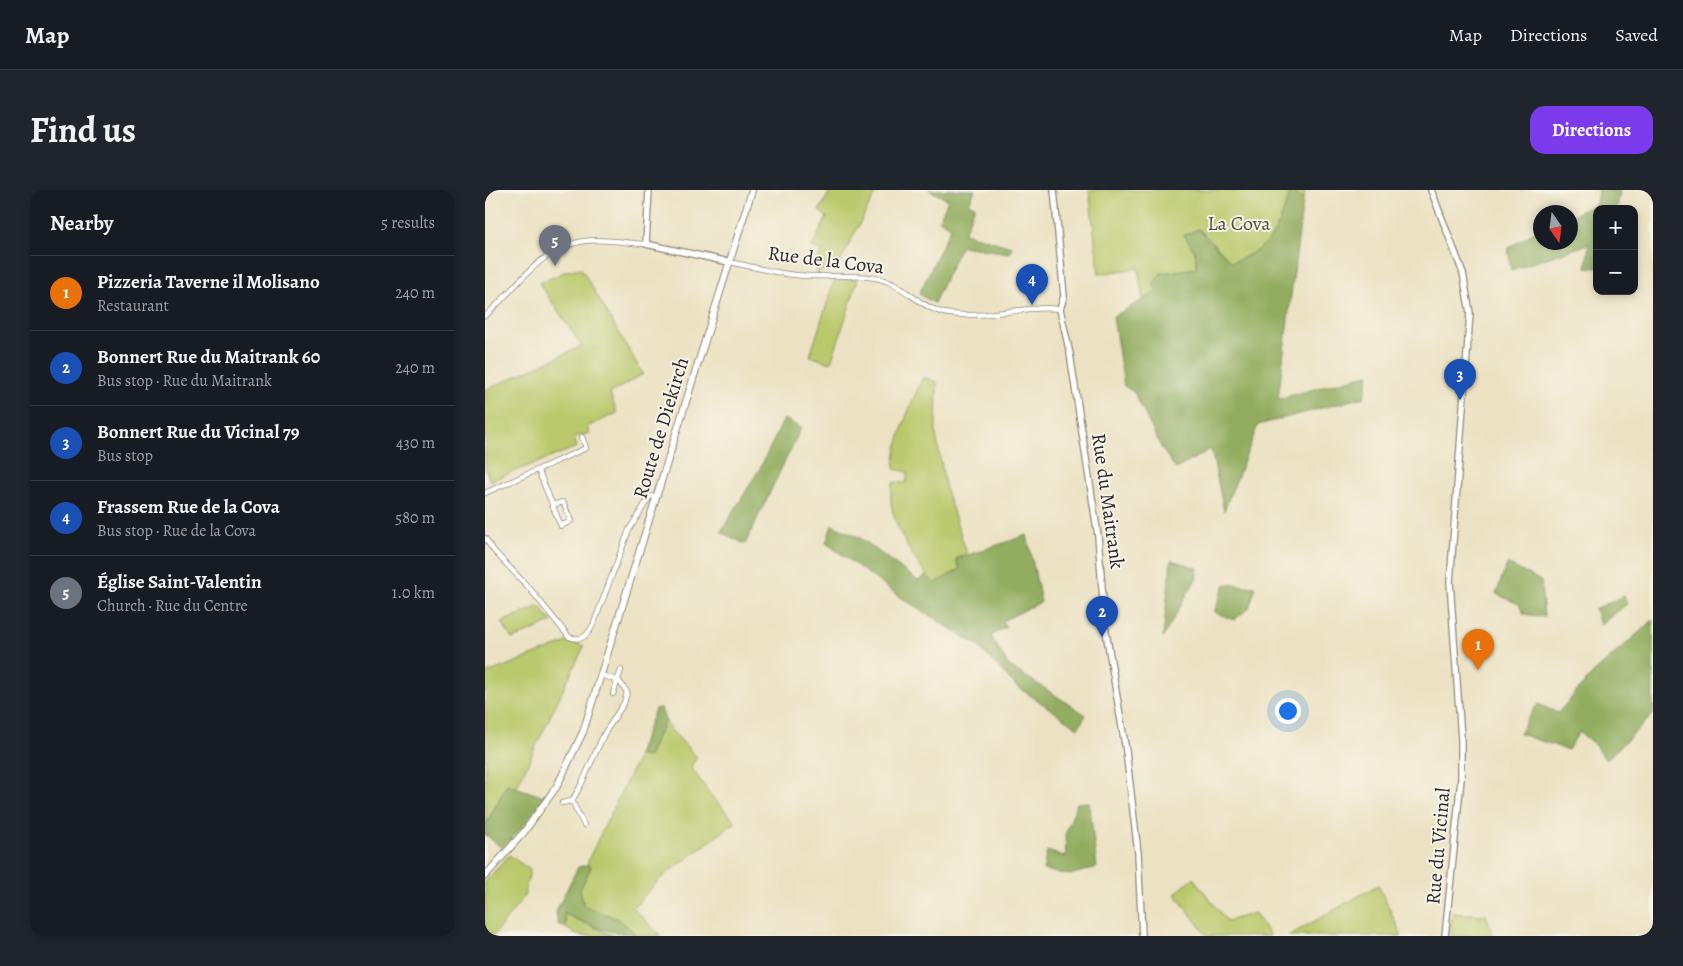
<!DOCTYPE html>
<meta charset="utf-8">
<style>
body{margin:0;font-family:Alegreya,serif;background:#20242c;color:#f1f3f6}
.controls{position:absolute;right:15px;top:15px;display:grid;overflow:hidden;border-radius:10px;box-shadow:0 2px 8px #0003}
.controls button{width:45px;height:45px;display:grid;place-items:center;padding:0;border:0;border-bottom:1px solid #363941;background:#171b24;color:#f1f3f6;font:25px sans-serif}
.compass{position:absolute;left:1048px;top:15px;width:45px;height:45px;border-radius:50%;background:#171b24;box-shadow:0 2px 8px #0003;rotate:166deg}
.you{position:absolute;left:802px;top:520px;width:18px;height:18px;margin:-12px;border:4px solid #fff;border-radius:50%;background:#1a73e8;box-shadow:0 0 0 8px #1a73e833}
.badge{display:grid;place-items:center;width:32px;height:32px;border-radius:50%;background:#7c3aed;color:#fff;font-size:16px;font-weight:700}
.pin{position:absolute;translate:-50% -41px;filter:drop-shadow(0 1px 2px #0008)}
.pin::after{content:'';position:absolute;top:26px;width:18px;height:15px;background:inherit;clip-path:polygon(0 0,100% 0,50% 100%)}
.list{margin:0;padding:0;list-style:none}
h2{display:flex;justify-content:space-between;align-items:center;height:65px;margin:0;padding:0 20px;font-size:21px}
h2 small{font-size:16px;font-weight:400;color:#9ea1a6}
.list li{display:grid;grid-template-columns:32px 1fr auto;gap:15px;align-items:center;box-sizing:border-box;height:75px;padding:0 20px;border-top:1px solid #363941}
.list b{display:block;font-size:19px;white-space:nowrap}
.list p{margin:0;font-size:16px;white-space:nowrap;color:#9ea1a6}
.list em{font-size:16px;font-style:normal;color:#9ea1a6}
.map{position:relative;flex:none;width:1168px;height:746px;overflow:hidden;border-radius:15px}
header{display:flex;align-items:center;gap:30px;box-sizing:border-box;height:70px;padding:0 25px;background:#171b24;border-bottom:1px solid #363941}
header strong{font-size:24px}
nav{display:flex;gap:28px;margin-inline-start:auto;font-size:18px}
.intro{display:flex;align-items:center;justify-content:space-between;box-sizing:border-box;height:120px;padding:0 30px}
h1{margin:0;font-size:35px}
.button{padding:12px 22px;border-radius:15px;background:#7c3aed;color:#fff;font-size:18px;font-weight:700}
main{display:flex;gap:30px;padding:0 30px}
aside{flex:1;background:#171b24;border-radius:15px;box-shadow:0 2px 8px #0003}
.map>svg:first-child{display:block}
</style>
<header>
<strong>Map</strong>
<nav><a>Map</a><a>Directions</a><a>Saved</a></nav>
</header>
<div class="intro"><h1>Find us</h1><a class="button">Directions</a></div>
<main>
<aside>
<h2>Nearby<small>5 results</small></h2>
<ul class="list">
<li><span class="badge" style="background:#e8710a">1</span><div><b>Pizzeria Taverne il Molisano</b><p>Restaurant</p></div><em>240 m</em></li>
<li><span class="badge" style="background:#1a4fb4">2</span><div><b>Bonnert Rue du Maitrank 60</b><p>Bus stop · Rue du Maitrank</p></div><em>240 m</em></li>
<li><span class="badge" style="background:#1a4fb4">3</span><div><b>Bonnert Rue du Vicinal 79</b><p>Bus stop</p></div><em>430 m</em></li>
<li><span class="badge" style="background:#1a4fb4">4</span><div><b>Frassem Rue de la Cova</b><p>Bus stop · Rue de la Cova</p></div><em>580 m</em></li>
<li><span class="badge" style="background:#6b7280">5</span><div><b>Église Saint-Valentin</b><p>Church · Rue du Centre</p></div><em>1.0 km</em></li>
</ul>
</aside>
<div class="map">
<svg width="1168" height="746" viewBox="0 0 1168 746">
<rect width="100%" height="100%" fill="#f7f3e8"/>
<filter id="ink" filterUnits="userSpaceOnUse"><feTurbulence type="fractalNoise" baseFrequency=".02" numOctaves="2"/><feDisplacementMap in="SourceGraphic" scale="10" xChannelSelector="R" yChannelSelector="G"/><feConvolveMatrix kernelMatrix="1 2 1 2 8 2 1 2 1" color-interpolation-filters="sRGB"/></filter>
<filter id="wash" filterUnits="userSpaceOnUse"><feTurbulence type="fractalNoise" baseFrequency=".0096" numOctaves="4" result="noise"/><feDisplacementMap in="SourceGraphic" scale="20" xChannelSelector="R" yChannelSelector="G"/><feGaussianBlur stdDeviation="1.12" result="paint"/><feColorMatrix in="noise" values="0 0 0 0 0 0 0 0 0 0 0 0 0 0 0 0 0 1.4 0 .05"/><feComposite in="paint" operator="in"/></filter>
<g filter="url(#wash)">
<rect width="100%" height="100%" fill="#ece2c3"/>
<g fill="#bac96c" stroke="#727a4c">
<polygon points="346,0 392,0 351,80 331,82 334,75 331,73 337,61 327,57 342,27 334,21"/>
<path d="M604 0H820L818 10 806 1C792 41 790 57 747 72L714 39 699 45 710 62 712 78 676 83 674 101 658 110 653 78 614 84Z"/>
<polygon points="96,78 158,184 125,203 132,223 102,237 105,243 89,247 92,257 5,291 0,278 0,200 97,156 54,93 82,81"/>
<polygon points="350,88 373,89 346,173 325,166"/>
<path d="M438 187 452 192 451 245 461 300 482 364 471 369 475 379 450 394C432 376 408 337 406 312 405 306 407 298 408 292L421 293 423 282 409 279C411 246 425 217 438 187Z"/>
<polygon points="54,416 67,432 27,449 17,432"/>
<polygon points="82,452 99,456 31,598 22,594 0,637 0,484"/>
<polygon points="180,530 187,541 212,567 206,577 225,604 251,632 177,687 148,718 176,746 145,746 150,743 133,729 99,716 95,700 106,677 102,675 104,668 152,570 153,565 163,567"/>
<polygon points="24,665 45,680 39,707 8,746 0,746 0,692"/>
<polygon points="708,688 742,731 770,723 785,746 722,746 690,704"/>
<polygon points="893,695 917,746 803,746"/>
<polygon points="78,723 129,746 94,746 79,737 81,733"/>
<polygon points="967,723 1001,725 1009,746 965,746"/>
</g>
<g fill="#93ad60" stroke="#5f6c46">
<polygon points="444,0 490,0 484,14 490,16 479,43 527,57 524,63 476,56 449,113 434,104 466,37 454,30 463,10"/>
<path d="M806 0 818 10 793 209 884 184 879 207 773 235 739 321 726 259 691 279 677 259 649 202 639 196 628 127 673 101 668 95 676 83 712 78 710 62 699 45 714 39 721 48 747 72C789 58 792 40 806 0Z"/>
<polygon points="1113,0 1135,0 1132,19 1112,19 1112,78 1101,77 1104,54 1026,80 1023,58 1055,39 1056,52 1086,52 1086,26 1111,14"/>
<polygon points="299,229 316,238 260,354 236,342 275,278"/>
<polygon points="347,335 374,347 433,391 441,385 450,393 475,379 471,369 542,345 556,412 517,431 521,437 506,446 523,475 601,525 593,538 530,495 492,455 415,407 341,353"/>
<polygon points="686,370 713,378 711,389 678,447"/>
<polygon points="1022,374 1056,391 1059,427 1039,424 1034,414 1011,404"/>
<polygon points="740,394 771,397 764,418 749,430 729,422"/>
<polygon points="1139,406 1142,414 1115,435 1110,419"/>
<polygon points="1168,430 1168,525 1121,570 1108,553 1094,542 1083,560 1035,544 1043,528 1053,514 1073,523 1107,484"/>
<polygon points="176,518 180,530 163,567 153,565 170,519"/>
<polygon points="22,594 59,607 38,637 17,658 1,645 0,646 0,637"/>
<polygon points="604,612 612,677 585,685 558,680 562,661 581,667 580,645 592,613"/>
<path d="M102 675 106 677 95 700 99 716 133 729 150 743C130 746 97 733 79 723L81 733 79 737 73 734 71 721 93 677Z"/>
</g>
</g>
<g filter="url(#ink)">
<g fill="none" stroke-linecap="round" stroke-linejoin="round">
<g stroke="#8c8677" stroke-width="6">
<g id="minor">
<path d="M244 72C271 77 299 86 327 86 348 87 370 84 391 88 419 93 437 121 465 124 502 129 539 115 575 119"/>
<path d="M0 126C31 99 54 58 99 51 118 48 141 53 161 54"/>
<path d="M53 280C61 298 68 317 76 336L86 331 78 312 67 315"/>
<polyline points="0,303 101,258 97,247"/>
<path d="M0 348 9 361 45 399 84 447C98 452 103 445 109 433L144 340 165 306H172"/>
<polyline points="128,504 136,480"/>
<polyline points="77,613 87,611"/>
<polyline points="99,635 87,611 96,595 119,544 139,513 142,502 134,491 116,485"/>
</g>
</g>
<g stroke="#8c8677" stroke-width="8">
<g id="tertiary">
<polyline points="164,0 161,54 244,72"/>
<polyline points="569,0 579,106 575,119 585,164 613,346 620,436 641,561 653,663 657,746"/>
<polyline points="946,0 978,83 985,123 965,392 976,549 976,589 960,746"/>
</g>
</g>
<g stroke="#8c8677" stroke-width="8">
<polyline id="secondary" points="0,686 39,642 72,596 98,542 267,0"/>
</g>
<use href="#minor" stroke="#fff" stroke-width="4.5"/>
<use href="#tertiary" stroke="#fff" stroke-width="5.5"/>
<use href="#secondary" stroke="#fff" stroke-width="6"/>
</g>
</g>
<g text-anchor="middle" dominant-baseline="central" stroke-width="4" stroke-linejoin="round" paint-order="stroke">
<g font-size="20" fill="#4f523b" stroke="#f7f3e8">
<text x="754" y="33">La Cova</text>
</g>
<g font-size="20" fill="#2b2b2b" stroke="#f7f3e8">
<text transform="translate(341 70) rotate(7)">Rue de la Cova</text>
<text transform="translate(176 238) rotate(-73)">Route de Diekirch</text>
<text transform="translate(623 311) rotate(82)">Rue du Maitrank</text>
<text transform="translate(953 656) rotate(-85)">Rue du Vicinal</text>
</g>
</g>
</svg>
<div class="controls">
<button>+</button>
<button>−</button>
</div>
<svg class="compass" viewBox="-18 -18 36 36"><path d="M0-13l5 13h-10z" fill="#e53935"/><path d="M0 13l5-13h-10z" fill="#9ea1a6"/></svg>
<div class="you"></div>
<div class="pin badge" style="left:993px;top:480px;background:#e8710a">1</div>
<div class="pin badge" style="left:617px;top:447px;background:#1a4fb4">2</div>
<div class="pin badge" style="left:975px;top:210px;background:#1a4fb4">3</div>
<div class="pin badge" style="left:547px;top:115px;background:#1a4fb4">4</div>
<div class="pin badge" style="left:70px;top:76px;background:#6b7280">5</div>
</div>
</main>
